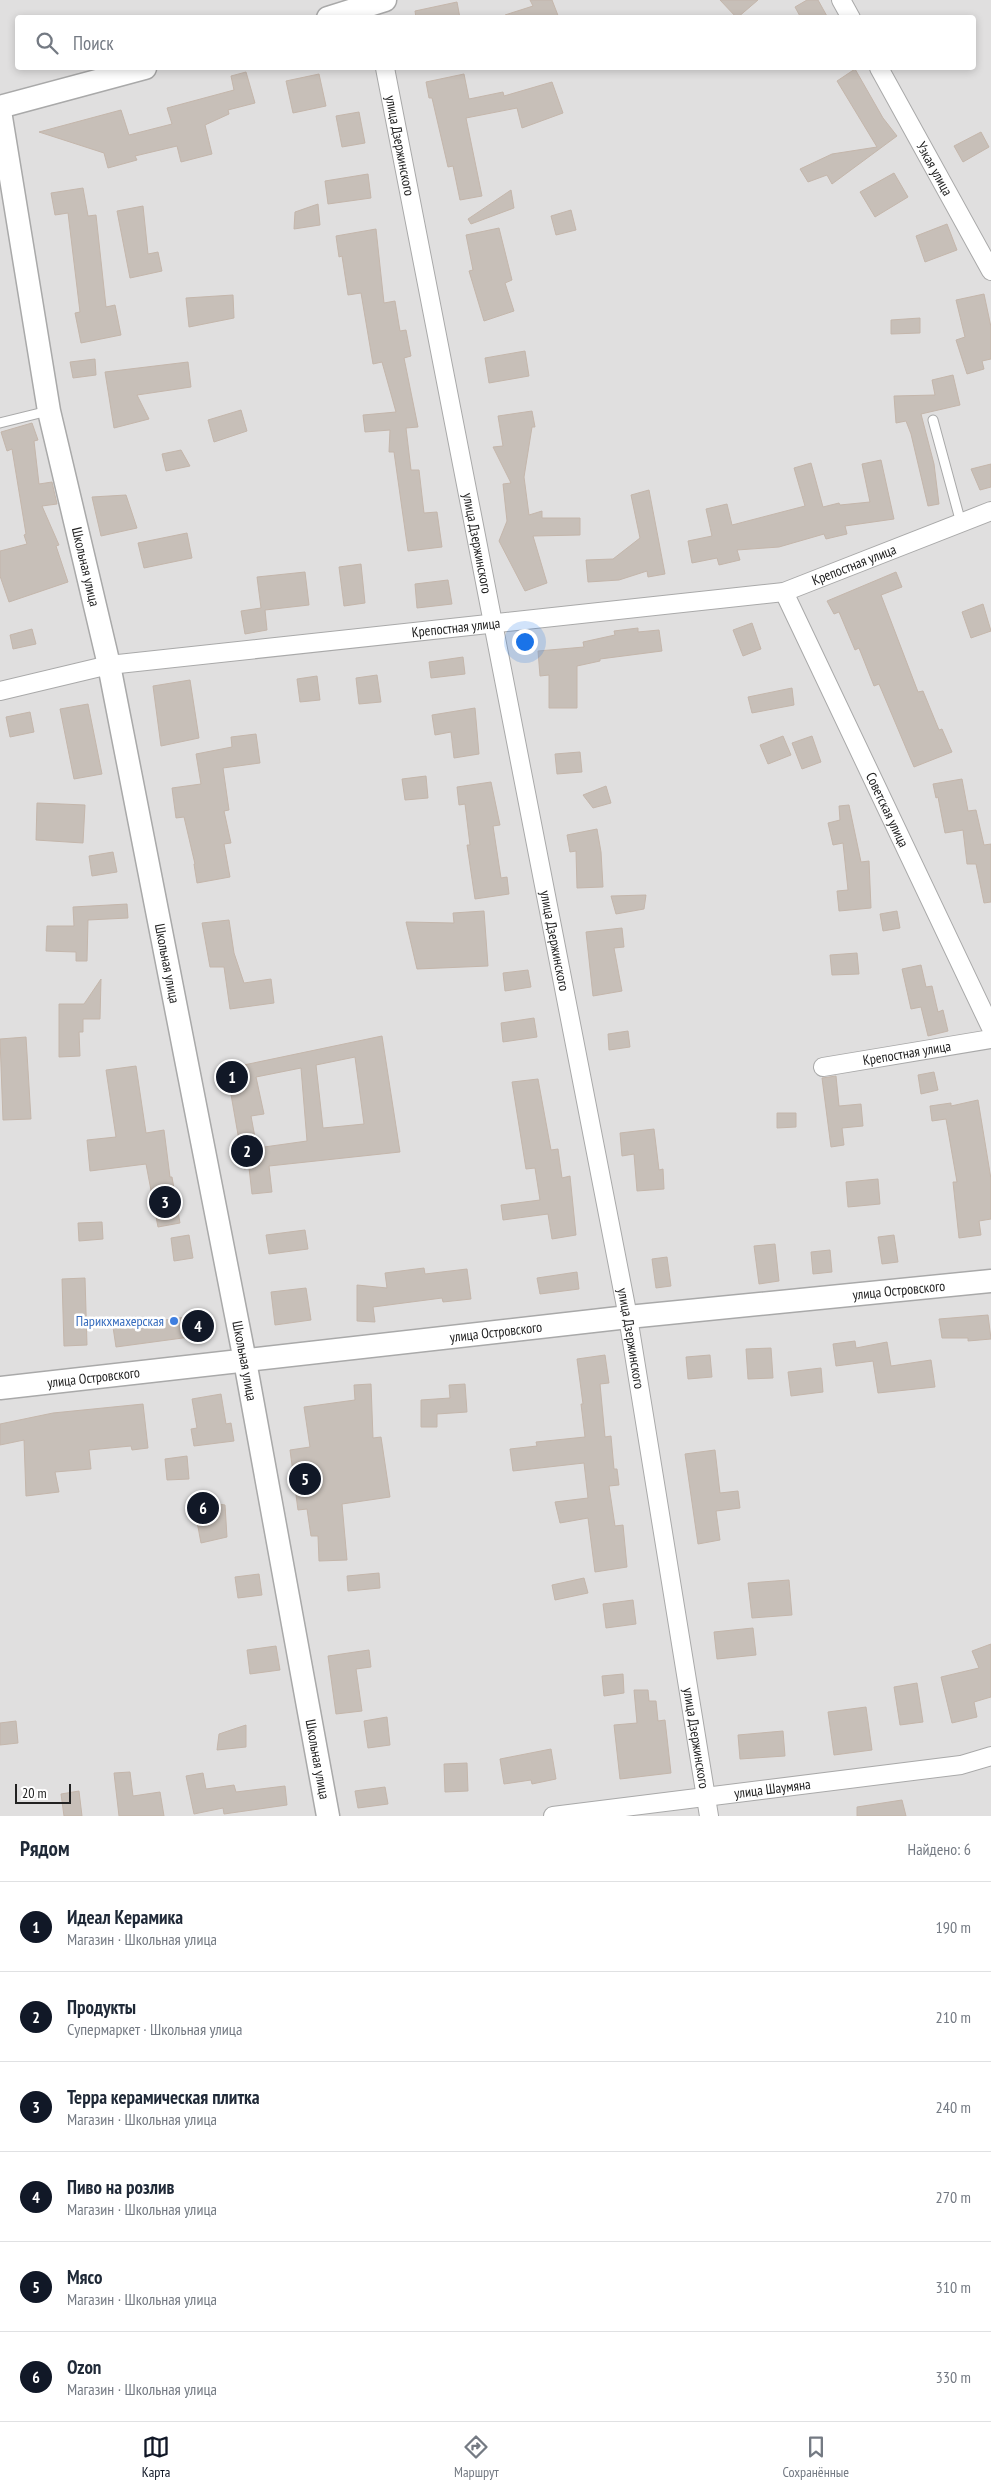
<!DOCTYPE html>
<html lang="ru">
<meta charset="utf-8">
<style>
body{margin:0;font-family:"PT Sans Narrow",sans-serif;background:#f6f6f7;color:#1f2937}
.scale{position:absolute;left:15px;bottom:12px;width:56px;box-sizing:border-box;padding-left:5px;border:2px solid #222;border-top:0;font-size:14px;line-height:18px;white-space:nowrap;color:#222;-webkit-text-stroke:4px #fff;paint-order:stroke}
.you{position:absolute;left:524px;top:641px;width:18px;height:18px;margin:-12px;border:4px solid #fff;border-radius:50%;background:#1a73e8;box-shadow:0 0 0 8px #1a73e833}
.badge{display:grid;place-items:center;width:32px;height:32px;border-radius:50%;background:#111827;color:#fff;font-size:16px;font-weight:700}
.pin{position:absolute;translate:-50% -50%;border:2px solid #fff;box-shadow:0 1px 5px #0006}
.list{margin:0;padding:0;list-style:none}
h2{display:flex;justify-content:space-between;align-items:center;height:65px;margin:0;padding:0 20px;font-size:21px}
h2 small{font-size:16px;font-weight:400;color:#747a83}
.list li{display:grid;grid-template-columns:32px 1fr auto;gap:15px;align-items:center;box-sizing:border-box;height:90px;padding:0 20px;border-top:1px solid #e0e1e3}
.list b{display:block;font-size:19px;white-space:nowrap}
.list p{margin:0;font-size:16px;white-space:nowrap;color:#747a83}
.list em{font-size:16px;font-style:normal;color:#747a83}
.icon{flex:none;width:28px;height:28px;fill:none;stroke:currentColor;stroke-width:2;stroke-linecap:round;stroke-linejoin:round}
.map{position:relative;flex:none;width:991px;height:1816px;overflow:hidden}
.search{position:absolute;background:#fff;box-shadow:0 2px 8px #0003;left:15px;right:15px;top:15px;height:55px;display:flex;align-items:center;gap:12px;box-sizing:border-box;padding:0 18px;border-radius:5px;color:#747a83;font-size:19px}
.sheet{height:605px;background:#fff}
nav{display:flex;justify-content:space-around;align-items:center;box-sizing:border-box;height:70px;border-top:1px solid #e0e1e3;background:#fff;font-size:14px;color:#747a83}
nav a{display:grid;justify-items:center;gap:2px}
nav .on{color:#111827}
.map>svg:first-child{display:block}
</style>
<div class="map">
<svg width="991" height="1816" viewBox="0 0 991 1816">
<rect width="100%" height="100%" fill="#f2efe9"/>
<path fill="#e0dfdf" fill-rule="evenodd" d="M0 0H991V1816H0ZM18 18H974V68H18Z"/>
<g fill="#c7bfb8" stroke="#c4b6ab" fill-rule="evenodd">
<polygon points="530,0 552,0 559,18 506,18 505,15 533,6"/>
<polygon points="720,0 758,0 737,18"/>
<polygon points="807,0 818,0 828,18 801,18 795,7"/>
<polygon points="457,2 460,18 416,18 415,11"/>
<polygon points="855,69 883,118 897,136 832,184 827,175 808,182 800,169 832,154 877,147 837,81"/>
<polygon points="246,72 255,103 228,110 229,114 205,125 212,154 181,162 177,146 135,156 137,160 108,168 104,153 39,132 121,110 129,135 172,124 167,108 234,90 231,76"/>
<polygon points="319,74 326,106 293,113 286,81"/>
<polygon points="464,74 469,99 503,92 504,96 552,82 563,113 522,128 517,108 466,118 482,196 460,200 453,166 448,167 432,98 429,98 426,82"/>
<polygon points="359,112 365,143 342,147 336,116"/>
<polygon points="981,132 989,147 963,162 954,146"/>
<polygon points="894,173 908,197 875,217 860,192"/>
<polygon points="368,174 371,198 328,204 325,181"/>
<polygon points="83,188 88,216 96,215 106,307 115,305 121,335 81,343 75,313 80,312 68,213 55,215 51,193"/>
<polygon points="511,190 514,208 471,224 468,219"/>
<polygon points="318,204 320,225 294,229 295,212"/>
<polygon points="143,206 148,254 158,252 162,271 130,278 117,211"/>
<polygon points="571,210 576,230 556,235 551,216"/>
<polygon points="947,224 957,250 925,262 916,236"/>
<polygon points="499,228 512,280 505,283 514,311 484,321 469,271 473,270 466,235"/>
<polygon points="376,229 384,303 395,301 400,331 406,330 411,356 404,358 418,427 406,428 411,470 419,470 424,513 437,512 442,547 408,551 394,452 389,452 390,430 365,432 363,415 396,412 382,362 373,364 361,293 348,295 342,256 339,257 336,236"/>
<polygon points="984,294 991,327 991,359 982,361 984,369 967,374 956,340 965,337 956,300"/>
<polygon points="233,295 234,318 189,327 186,298"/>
<polygon points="920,318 920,333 891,334 891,320"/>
<polygon points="525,351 529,376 489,383 485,358"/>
<polygon points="95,359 96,375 73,378 70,362"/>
<polygon points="188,362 191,387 137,395 149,419 114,428 105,372"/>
<polygon points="953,375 960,405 921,414 934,464 939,504 928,506 911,434 906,421 896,423 894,396 935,395 932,380"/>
<polygon points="241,410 247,431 214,442 208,420"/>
<polygon points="532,411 535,427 532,427 524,477 529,515 542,511 542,518 580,518 580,535 533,536 547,583 525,591 499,541 507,521 503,484 511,483 493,447 503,446 498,416"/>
<polygon points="32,423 38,440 34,441 39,484 52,482 57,504 42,506 59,545 56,546 68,582 9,602 0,576 0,551 27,544 24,535 26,534 12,449 7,451 1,432"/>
<polygon points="181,450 190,466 166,471 162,454"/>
<polygon points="881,460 894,519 845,526 847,534 826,539 824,534 779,547 737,550 740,560 719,565 717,558 692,563 688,541 712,536 706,509 727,504 732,525 805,506 794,468 811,463 823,507 839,503 840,505 870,502 862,464"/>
<polygon points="991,464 991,487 980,490 971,469"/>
<polygon points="649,490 665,574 648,577 647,571 619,580 588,582 586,560 613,559 640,538 631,495"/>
<polygon points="126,495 137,528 101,536 92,497"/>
<polygon points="187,533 192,558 144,568 138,543"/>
<polygon points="361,564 365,603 344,606 339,567"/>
<polygon points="305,572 309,605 265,610 267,630 245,634 241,611 261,608 257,577"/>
<polygon points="896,572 902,587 881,595 918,692 923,691 939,730 942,729 952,752 914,767 879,684 874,686 859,648 855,650 839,612 834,614 827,601"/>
<polygon points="448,580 452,604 417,608 415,584"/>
<polygon points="983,604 991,631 971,638 962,612"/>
<polygon points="752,623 761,649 743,656 733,630"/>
<polygon points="638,628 638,632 659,630 662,651 600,659 600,661 577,666 577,708 549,708 549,675 540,676 538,651 584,647 583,642 615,635 614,631"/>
<polygon points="32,629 36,644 13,649 10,635"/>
<polygon points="463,657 465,674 431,678 429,662"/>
<polygon points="377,675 381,702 359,704 356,678"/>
<polygon points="317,676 320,700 300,702 297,679"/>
<polygon points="190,680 199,738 161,746 153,686"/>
<polygon points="792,688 794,705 752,713 748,697"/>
<polygon points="88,704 102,774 74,779 60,709"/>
<polygon points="475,708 479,754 454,758 451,732 435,735 432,715"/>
<polygon points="30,712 34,732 10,737 6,717"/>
<polygon points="256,734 260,763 223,768 229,810 224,811 231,843 224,844 230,877 197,883 194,864 195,864 184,817 176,818 172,788 201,784 196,754 232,747 231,737"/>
<polygon points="783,736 791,755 768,764 760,745"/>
<polygon points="812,736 821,762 802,769 792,743"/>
<polygon points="580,752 582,772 557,774 555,754"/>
<polygon points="426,776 428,798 405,800 402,779"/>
<polygon points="962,779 968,811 976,810 984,845 991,844 991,902 984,903 976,864 967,864 963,830 945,833 938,797 936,798 933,784"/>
<polygon points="491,782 500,825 493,826 501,878 507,877 509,894 475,899 467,845 470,845 465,804 459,805 457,787"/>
<polygon points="606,786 611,803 593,808 583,795"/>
<polygon points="37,803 85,805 83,843 36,840"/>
<polygon points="849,805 861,862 869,861 871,908 839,911 837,891 848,890 843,843 833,845 828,823 840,820 839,806"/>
<polygon points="597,829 601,852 603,887 577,888 576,851 570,852 567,835"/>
<polygon points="113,852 117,872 92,876 89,856"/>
<polygon points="646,895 644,909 616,914 611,896"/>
<polygon points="127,904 128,918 88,920 87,961 76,961 76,952 46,951 47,926 74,926 73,907"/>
<polygon points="484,911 488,966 417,969 406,922 454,923 453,913"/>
<polygon points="897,911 900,928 883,931 880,914"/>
<polygon points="229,920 234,953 244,983 271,979 274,1003 230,1009 224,967 210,967 202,923"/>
<polygon points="622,928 624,947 614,948 622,991 593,996 586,932"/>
<polygon points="857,953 859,974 832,975 830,955"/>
<polygon points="921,965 926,987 932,986 938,1012 943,1010 948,1031 928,1036 921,1007 911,1009 902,969"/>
<polygon points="528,970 531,987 505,991 503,973"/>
<polygon points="101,979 100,1019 83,1019 83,1032 79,1032 80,1056 59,1057 59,1004 84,1004"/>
<polygon points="534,1018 537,1037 503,1042 501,1023"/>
<polygon points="628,1031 630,1047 609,1050 608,1034"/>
<path d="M382 1036 400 1152 269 1166 272 1192 252 1194 249 1168 244 1169 229 1083 223 1084 220 1070ZM355 1057 364 1124 323 1128 316 1065ZM301 1068 307 1141 257 1148 251 1116 264 1114 256 1077Z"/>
<polygon points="26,1037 31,1119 3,1120 0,1039"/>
<polygon points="136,1066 146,1133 164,1130 170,1177 172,1177 180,1223 158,1227 146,1164 90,1171 87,1140 116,1137 106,1070"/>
<polygon points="934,1072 938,1090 921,1094 918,1075"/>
<polygon points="836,1076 839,1106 861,1104 863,1126 842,1128 844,1145 831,1147 822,1078"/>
<polygon points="538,1079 551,1150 558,1149 562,1178 570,1176 576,1235 552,1239 548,1214 503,1220 501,1205 540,1200 535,1168 526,1169 512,1082"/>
<polygon points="978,1100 991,1179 991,1219 979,1221 981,1235 959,1238 953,1182 957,1182 946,1119 932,1121 930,1106 951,1103 951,1106"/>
<polygon points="777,1113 796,1113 796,1127 777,1128"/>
<polygon points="654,1129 659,1170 663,1169 664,1189 637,1191 634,1154 622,1156 620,1133"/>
<polygon points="878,1179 880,1204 848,1207 846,1182"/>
<polygon points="102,1222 103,1239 79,1241 78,1223"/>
<polygon points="305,1230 308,1249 269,1254 266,1235"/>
<polygon points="189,1235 193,1258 174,1261 171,1238"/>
<polygon points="894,1235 898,1262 882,1264 878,1237"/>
<polygon points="775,1244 779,1281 759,1284 754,1246"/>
<polygon points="830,1250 832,1272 813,1274 811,1252"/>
<polygon points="667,1257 671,1286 656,1288 652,1259"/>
<polygon points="424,1268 425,1274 467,1269 471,1299 443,1302 442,1298 373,1307 375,1322 357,1321 357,1285 387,1288 385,1273"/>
<polygon points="577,1272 579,1289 540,1294 537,1278"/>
<polygon points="85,1278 87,1345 64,1346 62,1279"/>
<polygon points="306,1288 311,1320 275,1325 271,1292"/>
<polygon points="202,1315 205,1335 116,1347 113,1327"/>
<polygon points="988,1315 991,1339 968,1341 968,1338 942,1338 939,1319"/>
<polygon points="855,1341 856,1348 887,1342 891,1366 931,1360 935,1387 878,1393 873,1361 836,1366 833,1344"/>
<polygon points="771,1348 773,1378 748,1379 746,1349"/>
<polygon points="605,1355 609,1383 600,1384 605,1437 611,1436 614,1469 617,1469 619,1485 609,1486 615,1526 623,1525 627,1567 595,1572 588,1518 560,1523 555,1502 588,1498 584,1463 513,1471 510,1449 537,1446 536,1442 585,1437 581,1404 583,1404 577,1359"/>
<polygon points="710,1355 712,1377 688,1379 686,1357"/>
<polygon points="821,1368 823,1392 791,1396 788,1372"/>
<polygon points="371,1384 373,1438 381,1437 390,1497 342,1504 347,1560 319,1561 318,1536 311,1536 307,1509 298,1510 290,1450 310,1447 304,1407 355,1400 354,1385"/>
<polygon points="465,1384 467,1412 437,1414 437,1427 421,1427 421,1400 450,1398 449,1385"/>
<polygon points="221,1394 226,1424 231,1423 234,1441 194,1446 191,1429 197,1428 192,1399"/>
<polygon points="143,1404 148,1448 132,1450 131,1446 89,1450 91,1469 55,1472 59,1492 26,1496 24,1440 0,1445 0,1424 53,1413"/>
<polygon points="715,1450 720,1493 738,1491 740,1508 716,1511 720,1540 698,1544 685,1454"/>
<polygon points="187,1456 189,1479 167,1480 165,1459"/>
<polygon points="193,1500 225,1505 227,1537 201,1543"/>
<polygon points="379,1573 380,1588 348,1591 347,1576"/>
<polygon points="259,1574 262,1595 238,1598 235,1577"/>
<polygon points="584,1578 588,1593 555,1600 552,1585"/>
<polygon points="789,1580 792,1615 752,1618 748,1583"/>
<polygon points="633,1600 636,1624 606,1628 603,1604"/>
<polygon points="753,1628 756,1655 717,1659 714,1632"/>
<polygon points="991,1644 991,1697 974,1702 977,1717 952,1723 941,1677 979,1668 972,1651"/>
<polygon points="276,1646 280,1670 250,1674 247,1650"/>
<polygon points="369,1650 371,1667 356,1669 362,1711 336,1714 328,1656"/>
<polygon points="623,1674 624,1693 604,1696 602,1676"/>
<polygon points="917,1683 923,1722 900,1725 894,1687"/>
<polygon points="634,1690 648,1690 649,1701 656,1701 658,1721 665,1720 671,1773 620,1779 614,1725 637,1723"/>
<polygon points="866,1707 872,1750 834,1755 828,1712"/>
<polygon points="387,1717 390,1745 368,1748 364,1721"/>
<polygon points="16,1721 18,1743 0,1745 0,1723"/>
<polygon points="246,1725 246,1747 217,1750 219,1734"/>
<polygon points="783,1731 785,1756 740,1759 738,1735"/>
<polygon points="551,1749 556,1779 532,1784 531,1780 504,1784 500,1759"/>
<polygon points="467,1763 468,1791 445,1792 444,1764"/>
<polygon points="130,1772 133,1796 160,1792 164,1816 119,1816 114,1773"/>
<polygon points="203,1773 206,1789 234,1785 236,1792 285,1786 287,1805 224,1814 223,1808 194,1814 186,1776"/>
<polygon points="385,1787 388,1804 358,1808 355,1791"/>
<polygon points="79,1791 82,1816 64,1816 61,1794"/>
<polygon points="902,1800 906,1816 857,1816 857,1807"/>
</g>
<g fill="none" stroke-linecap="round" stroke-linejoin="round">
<g stroke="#a9a9a9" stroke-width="11">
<g id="service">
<polyline points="933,420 961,523"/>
<polyline points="0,423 48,411"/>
</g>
</g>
<g stroke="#a9a9a9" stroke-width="20">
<g id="minor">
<polyline points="841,0 851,18"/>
<path id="s1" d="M385 68 628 1317 709 1816"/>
<path id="s2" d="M879 68 991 271"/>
<path id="s3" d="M784 592 991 1028"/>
<path id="s4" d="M0 691 109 665 784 592 991 511"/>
<path id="s5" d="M823 1067 991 1039"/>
<path id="s6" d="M553 1816 961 1765 991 1756"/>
</g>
</g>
<g stroke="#a9a9a9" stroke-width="25">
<g id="tertiary">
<polyline points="328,18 385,0"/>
<polyline points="0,107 145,68"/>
<path id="s7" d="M0 111 49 411 109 665 245 1361 328 1816"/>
<path id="s8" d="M0 1388 628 1317 991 1281"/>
</g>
</g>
<use href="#service" stroke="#fff" stroke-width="9"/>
<use href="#minor" stroke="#fff" stroke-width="18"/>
<use href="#tertiary" stroke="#fff" stroke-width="22"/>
</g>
<circle fill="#3f7fe0" stroke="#fff" stroke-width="2" cx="174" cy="1321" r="5"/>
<g text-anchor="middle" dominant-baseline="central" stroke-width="5" stroke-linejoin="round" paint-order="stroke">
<g font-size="14" fill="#222" stroke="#fff">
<text stroke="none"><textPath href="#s1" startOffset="79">улица Дзержинского</textPath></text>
<text stroke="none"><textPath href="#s2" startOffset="115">Узкая улица</textPath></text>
<text stroke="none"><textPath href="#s1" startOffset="484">улица Дзержинского</textPath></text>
<text stroke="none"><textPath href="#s4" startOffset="866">Крепостная улица</textPath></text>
<text stroke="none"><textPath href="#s7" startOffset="464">Школьная улица</textPath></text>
<text stroke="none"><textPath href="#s4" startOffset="461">Крепостная улица</textPath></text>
<text stroke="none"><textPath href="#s3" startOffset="241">Советская улица</textPath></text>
<text stroke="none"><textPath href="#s1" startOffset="889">улица Дзержинского</textPath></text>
<text stroke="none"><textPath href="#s7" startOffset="869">Школьная улица</textPath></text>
<text stroke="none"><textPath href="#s5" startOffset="85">Крепостная улица</textPath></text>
<text stroke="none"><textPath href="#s8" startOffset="904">улица Островского</textPath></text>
<text stroke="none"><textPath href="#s8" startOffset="499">улица Островского</textPath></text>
<text stroke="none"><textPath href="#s1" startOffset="1294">улица Дзержинского</textPath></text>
<text stroke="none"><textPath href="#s7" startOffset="1274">Школьная улица</textPath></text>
<text stroke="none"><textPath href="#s8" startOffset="94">улица Островского</textPath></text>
<text stroke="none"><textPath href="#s1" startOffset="1699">улица Дзержинского</textPath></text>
<text stroke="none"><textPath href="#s7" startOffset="1679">Школьная улица</textPath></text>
<text stroke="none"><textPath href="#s6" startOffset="221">улица Шаумяна</textPath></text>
</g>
<g font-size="14" fill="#366cbe" stroke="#fff" text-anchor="end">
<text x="164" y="1321">Парикхмахерская</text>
</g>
</g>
</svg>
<div class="scale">20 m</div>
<div class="you"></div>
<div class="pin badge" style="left:232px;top:1077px">1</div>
<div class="pin badge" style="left:247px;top:1151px">2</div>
<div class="pin badge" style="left:165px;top:1202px">3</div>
<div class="pin badge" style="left:198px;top:1326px">4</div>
<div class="pin badge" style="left:305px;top:1479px">5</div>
<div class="pin badge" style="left:203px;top:1508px">6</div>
<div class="search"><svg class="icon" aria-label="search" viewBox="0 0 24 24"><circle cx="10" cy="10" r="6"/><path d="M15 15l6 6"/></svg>Поиск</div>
</div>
<section class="sheet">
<h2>Рядом<small>Найдено: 6</small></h2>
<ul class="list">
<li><span class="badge">1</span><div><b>Идеал Керамика</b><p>Магазин · Школьная улица</p></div><em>190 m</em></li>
<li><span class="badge">2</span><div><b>Продукты</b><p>Супермаркет · Школьная улица</p></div><em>210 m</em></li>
<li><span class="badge">3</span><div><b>Терра керамическая плитка</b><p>Магазин · Школьная улица</p></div><em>240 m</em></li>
<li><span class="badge">4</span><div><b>Пиво на розлив</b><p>Магазин · Школьная улица</p></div><em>270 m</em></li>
<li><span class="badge">5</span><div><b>Мясо</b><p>Магазин · Школьная улица</p></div><em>310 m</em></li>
<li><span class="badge">6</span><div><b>Ozon</b><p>Магазин · Школьная улица</p></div><em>330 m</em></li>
</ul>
</section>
<nav>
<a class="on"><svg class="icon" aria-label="map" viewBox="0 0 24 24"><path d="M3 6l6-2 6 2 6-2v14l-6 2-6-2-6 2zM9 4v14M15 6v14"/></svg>Карта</a>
<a><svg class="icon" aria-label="directions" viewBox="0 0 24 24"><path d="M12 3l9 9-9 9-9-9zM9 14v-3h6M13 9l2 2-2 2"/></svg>Маршрут</a>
<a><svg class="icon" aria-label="saved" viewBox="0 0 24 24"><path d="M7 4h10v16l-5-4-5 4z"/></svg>Сохранённые</a>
</nav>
